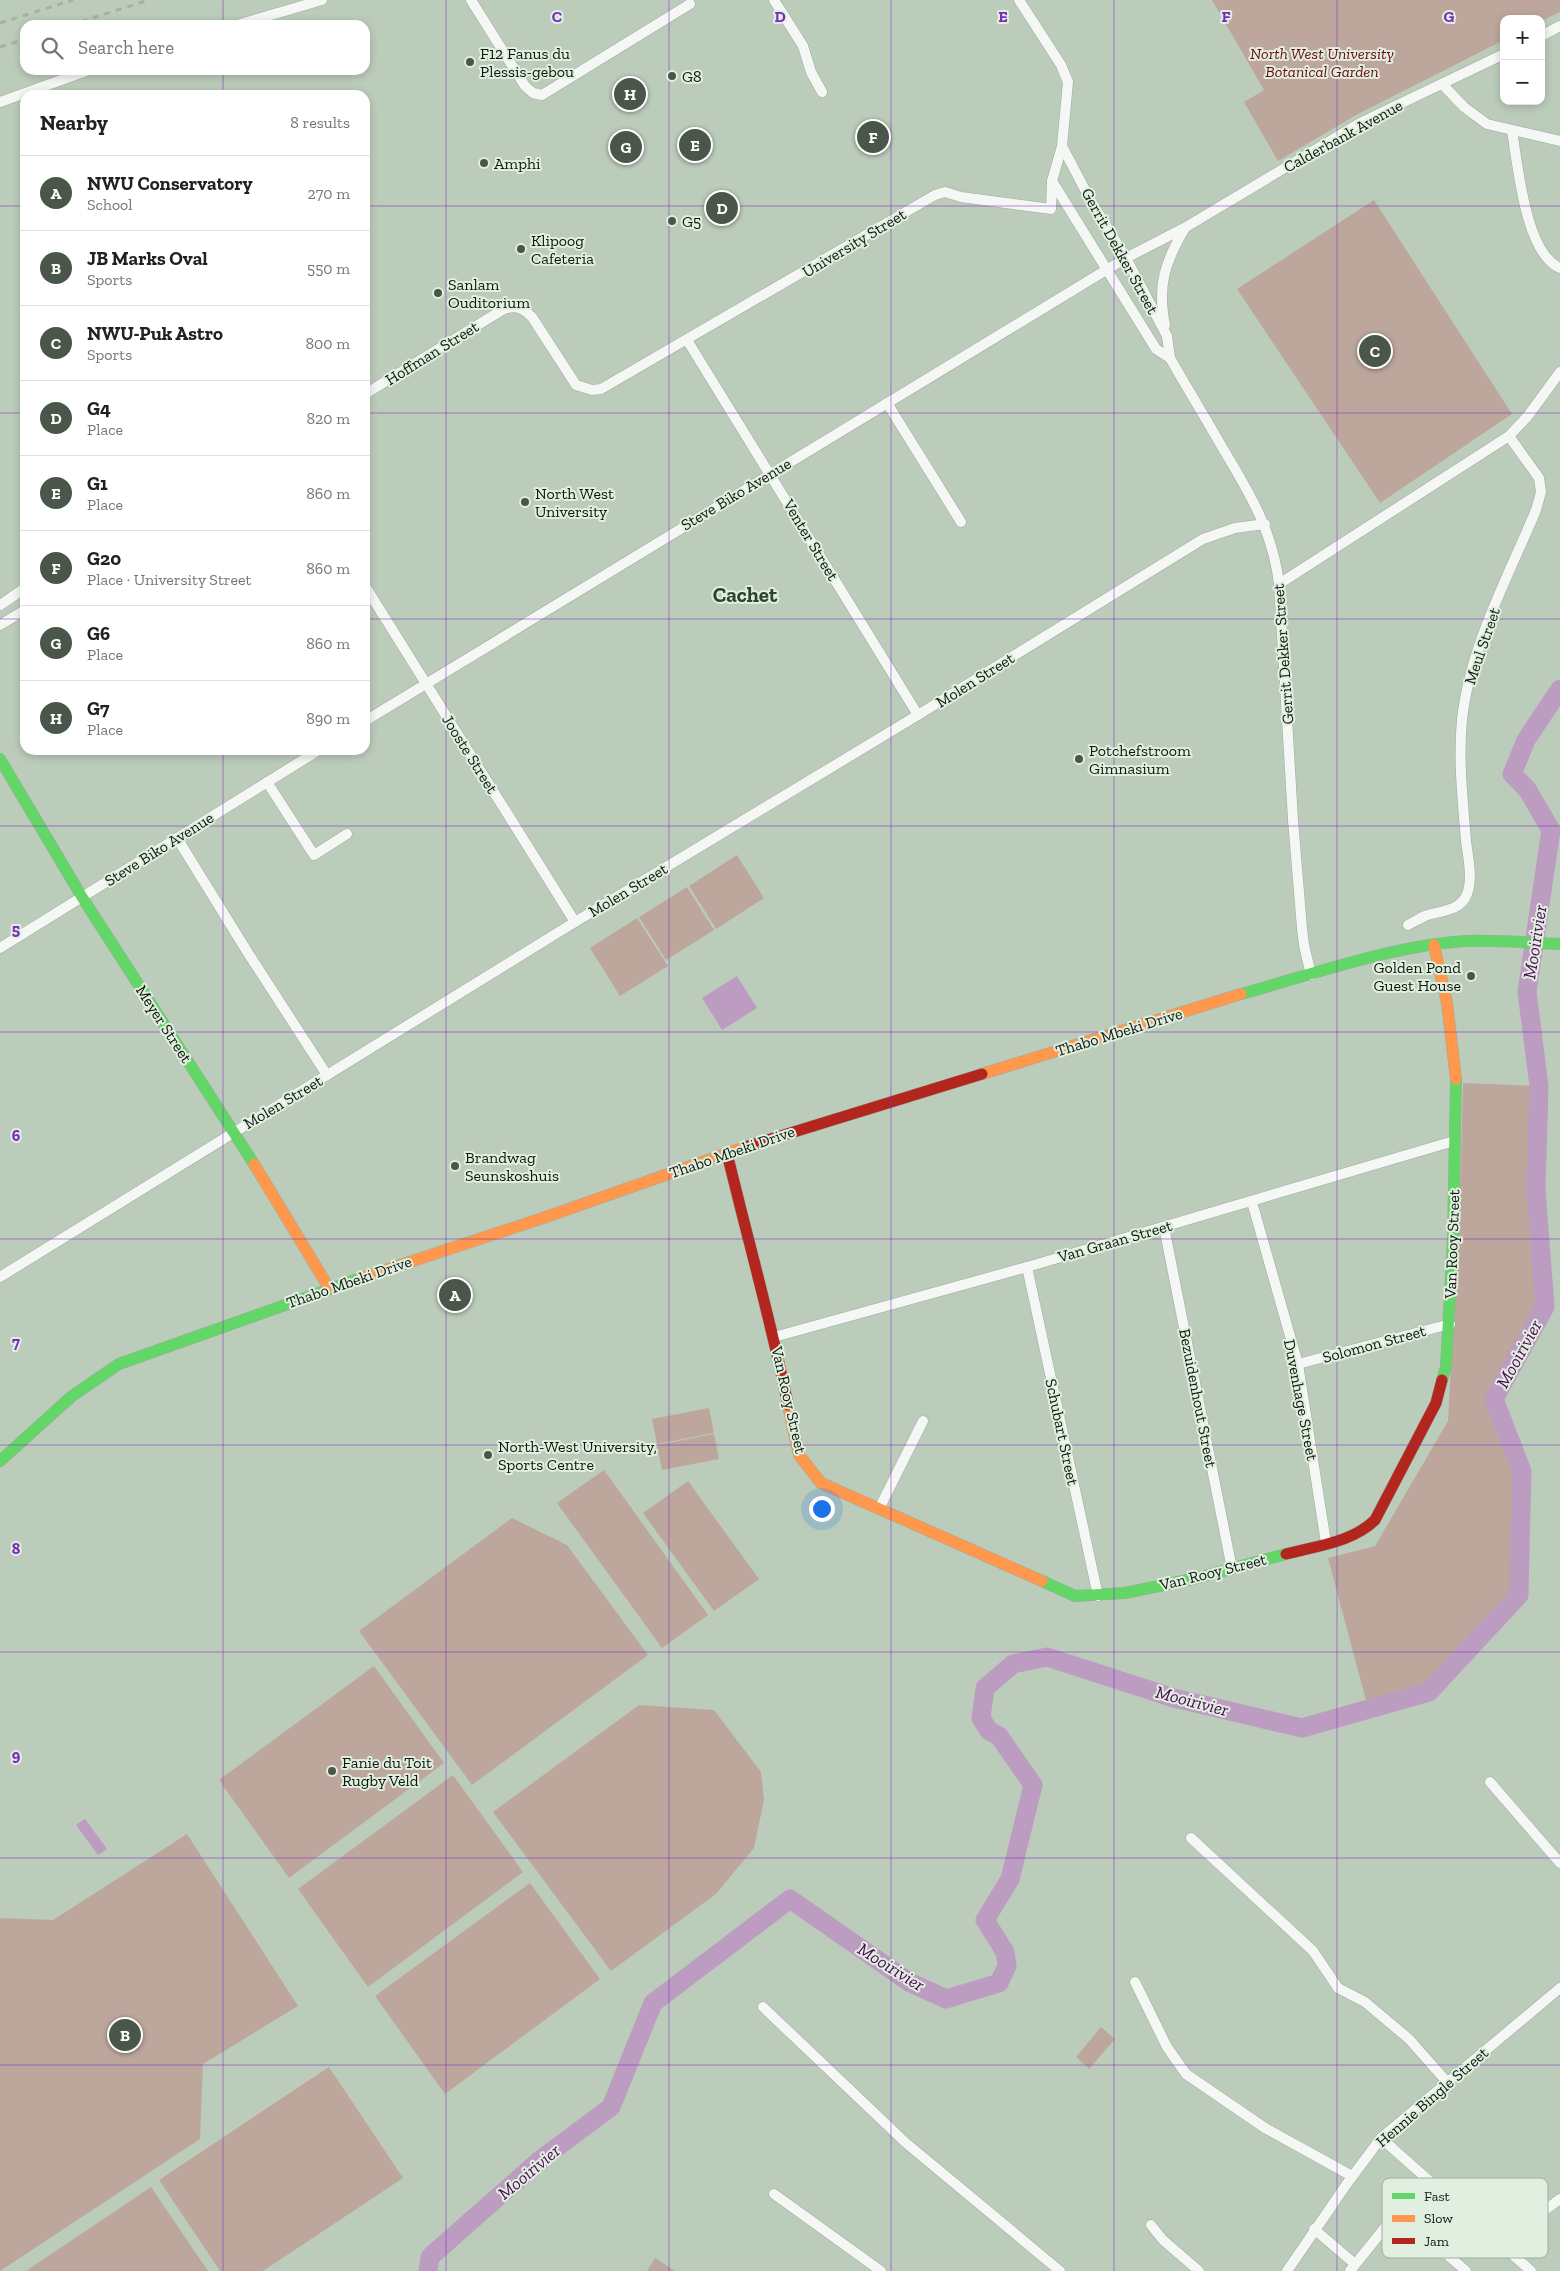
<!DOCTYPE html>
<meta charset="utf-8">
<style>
body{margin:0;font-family:"Zilla Slab",serif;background:#f2f2f2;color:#202124}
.controls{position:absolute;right:15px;top:15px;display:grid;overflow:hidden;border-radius:10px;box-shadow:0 2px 8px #0003}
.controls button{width:45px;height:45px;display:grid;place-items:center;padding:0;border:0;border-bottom:1px solid #e0e0e0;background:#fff;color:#202124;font:25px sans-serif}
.you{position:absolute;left:821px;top:1508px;width:18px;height:18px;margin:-12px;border:4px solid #fff;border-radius:50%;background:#1a73e8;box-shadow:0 0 0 8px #1a73e833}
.badge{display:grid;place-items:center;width:32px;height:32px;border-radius:50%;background:#4a5649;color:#fff;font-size:16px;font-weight:700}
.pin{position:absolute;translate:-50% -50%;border:2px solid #fff;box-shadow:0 1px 5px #0006}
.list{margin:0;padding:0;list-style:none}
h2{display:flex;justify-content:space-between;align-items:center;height:65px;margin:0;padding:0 20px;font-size:21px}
h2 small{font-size:16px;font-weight:400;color:#757577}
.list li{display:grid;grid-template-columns:32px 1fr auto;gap:15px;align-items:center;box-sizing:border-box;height:75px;padding:0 20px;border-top:1px solid #e0e0e0}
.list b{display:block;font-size:19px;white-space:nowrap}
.list p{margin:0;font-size:16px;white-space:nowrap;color:#757577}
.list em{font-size:16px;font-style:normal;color:#757577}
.icon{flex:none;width:28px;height:28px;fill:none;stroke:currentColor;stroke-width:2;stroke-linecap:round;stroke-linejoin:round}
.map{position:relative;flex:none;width:1560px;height:2271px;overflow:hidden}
.search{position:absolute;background:#fff;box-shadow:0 2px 8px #0003;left:20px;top:20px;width:350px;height:55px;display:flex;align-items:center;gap:12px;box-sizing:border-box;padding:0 18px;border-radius:15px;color:#757577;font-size:19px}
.panel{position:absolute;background:#fff;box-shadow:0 2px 8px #0003;left:20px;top:90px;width:350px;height:665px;border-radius:15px}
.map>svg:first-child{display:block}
</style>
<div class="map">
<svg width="1560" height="2271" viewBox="0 0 1560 2271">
<rect width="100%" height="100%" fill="#bcccbb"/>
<g fill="#bda79d">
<polygon points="1212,0 1560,0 1560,12 1541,21 1541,19 1504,19 1504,40 1358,114 1278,161 1244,102 1264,90"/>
<polygon points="1374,200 1512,414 1380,503 1237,289"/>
<polygon points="737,855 764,898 716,929 689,886"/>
<polygon points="687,887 714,930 666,960 639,917"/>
<polygon points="637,918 668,966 620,996 590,948"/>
<polygon points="1463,1083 1539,1086 1536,1190 1545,1307 1495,1399 1522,1471 1519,1595 1429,1692 1368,1708 1328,1558 1375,1546 1448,1421 1460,1191"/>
<polygon points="709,1408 714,1433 657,1444 652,1419"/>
<polygon points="714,1434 719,1459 662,1470 657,1445"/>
<polygon points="604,1470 708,1615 662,1648 557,1503"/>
<polygon points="688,1481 759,1579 714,1611 643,1513"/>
<polygon points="512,1518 567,1545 648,1655 472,1785 359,1631"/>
<polygon points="374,1666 444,1763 289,1878 219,1780"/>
<polygon points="639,1705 714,1710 761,1772 764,1800 754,1848 716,1894 611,1971 493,1812"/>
<polygon points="453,1775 523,1872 368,1987 298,1889"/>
<polygon points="187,1834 298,2006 203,2064 200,2139 0,2271 0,1918 53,1920"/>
<polygon points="530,1883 600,1979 445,2094 375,1996"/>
<polygon points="1101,2027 1115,2039 1089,2069 1076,2057"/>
<polygon points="329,2067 403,2178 263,2271 220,2271 159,2180"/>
<polygon points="151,2187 208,2271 26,2271"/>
<polygon points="655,2258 675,2271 647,2271"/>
</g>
<g fill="#bd9cc1">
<polygon points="737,976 757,1008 722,1030 702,998"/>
<polygon points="85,1819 107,1849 98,1855 76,1825"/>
</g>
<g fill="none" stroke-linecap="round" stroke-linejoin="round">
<polyline stroke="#bd9cc1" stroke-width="19" points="428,2271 430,2257 540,2160 611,2107 653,2003 790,1899 909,1982 946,1999 999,1983 1007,1966 1005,1952 985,1920 1010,1879 1033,1785 999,1736 989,1731 981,1718 985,1688 1013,1664 1047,1657 1174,1698 1302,1728 1429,1692 1519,1595 1522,1471 1494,1399 1545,1307 1536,1190 1539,1086 1527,992 1551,830 1527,789 1512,774 1526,740 1560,689"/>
<g stroke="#9eaa9d" stroke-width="11">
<g id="street">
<polyline points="471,0 525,86 533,93 542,95 690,4"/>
<polyline points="774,0 803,46 811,72 822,92"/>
<polyline points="237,25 322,0"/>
<polyline points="1541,36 1560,26"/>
<polyline points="1442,84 1464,107 1487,124 1560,141"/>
<polyline points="0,102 89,70"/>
<path d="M1512 131C1518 165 1525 253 1560 268"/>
<path d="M1062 146 1092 203 1126 258 1167 336 1170 358C1187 388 1205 417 1222 447 1249 492 1273 531 1279 584L1293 820 1302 928 1304 945 1311 975"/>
<polyline points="1052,181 1156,349 1170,358"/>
<path d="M1165 325C1157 285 1165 262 1185 228"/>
<polyline points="687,340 918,715"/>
<path d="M365 394 499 312C512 304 521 306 532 317L576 385 592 390 601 389 935 195 945 192 961 197 1051 209 1052 181 1062 146 1068 82 1061 65 1019 0"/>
<polyline points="887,403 961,522"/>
<polyline points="1279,584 1509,436 1527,417 1560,372"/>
<polyline points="365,586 575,922"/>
<polyline points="0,605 25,588"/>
<polyline points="0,625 25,610"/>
<polyline points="365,721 1126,258 1186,227 1360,123 1504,54"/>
<polyline points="267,782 314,855 347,834"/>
<polyline points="177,838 248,953 327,1075"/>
<path d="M1408 925C1414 922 1420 918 1425 916 1440 911 1461 911 1467 894 1473 879 1468 857 1466 841 1463 802 1458 760 1462 720 1470 646 1508 577 1536 510L1541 492 1539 478 1509 436"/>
<polyline points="0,948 319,750"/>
<polyline points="1252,1202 1298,1364 1326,1543"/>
<polyline points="1164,1227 1232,1569"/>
<polyline points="1027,1267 1098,1596"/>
<polyline points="0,1277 575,922 918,715 1203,539 1235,528 1265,524"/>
<polyline points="774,1337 1027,1267 1454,1141"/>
<polyline points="1298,1364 1450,1324"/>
<polyline points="879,1509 923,1421"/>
<polyline points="1490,1782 1560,1863"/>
<polyline points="1191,1838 1313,1951 1338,1988 1365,2002 1409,2039 1447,2082"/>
<polyline points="1135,1982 1167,2047 1186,2074 1265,2128 1352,2176"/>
<polyline points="763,2007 906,2143 1060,2271"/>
<polyline points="1381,2138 1531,2271"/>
<polyline points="774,2194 881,2271"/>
<polyline points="1151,2225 1163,2240 1199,2271"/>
<polyline points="1314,2229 1355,2264"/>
<polyline points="1499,2243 1560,2199"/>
<polyline points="1287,2271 1346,2185 1381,2138 1560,1988"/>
<polyline points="1350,2271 1395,2215 1404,2217 1466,2271"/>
</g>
</g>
<g stroke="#9eaa9d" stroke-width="12">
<g id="fast">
<polyline points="0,759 82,897 254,1164"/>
<path d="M1241 994C1311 975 1397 944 1468 941 1499 940 1530 943 1560 944"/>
<polyline points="1442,1380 1446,1367 1453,1237 1456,1079"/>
<polyline points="0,1461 72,1396 119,1364 361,1278"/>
<polyline points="1042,1581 1075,1596 1125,1593 1193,1579 1286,1554"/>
</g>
</g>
<g stroke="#9eaa9d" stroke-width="12">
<g id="slow">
<polyline points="1434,945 1447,1003 1456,1079"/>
<polyline points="982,1074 1241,994"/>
<polyline points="254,1164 329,1288"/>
<polyline points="361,1278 543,1218 745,1147"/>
<polyline points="788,1405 799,1455 821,1483 1042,1581"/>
</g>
</g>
<g stroke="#9eaa9d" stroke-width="12">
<g id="jam">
<polyline points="745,1147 982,1074"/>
<path d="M727 1153C747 1237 771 1321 788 1405"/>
<path d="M1286 1554C1316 1546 1353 1542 1375 1520L1436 1403 1442 1380"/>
</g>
</g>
<use href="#street" stroke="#f5f7f5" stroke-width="10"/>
<use href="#fast" stroke="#63d668" stroke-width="11"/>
<use href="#slow" stroke="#ff974d" stroke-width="11"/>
<use href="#jam" stroke="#b3261e" stroke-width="11"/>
<g stroke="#aaadaa" stroke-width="3" stroke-dasharray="6 6" stroke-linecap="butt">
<polyline points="0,23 73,0"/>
<polyline points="70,25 149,0"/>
<polyline points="0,47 25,39"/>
</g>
</g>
<path fill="none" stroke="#7b2cbf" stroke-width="1" stroke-opacity="0.55" d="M223 0V25M446 0V2271M669 0V2271M891 0V2271M1114 0V2271M1337 0V2271M223 70V95M0 206H25M365 206H1560M0 413H25M365 413H1560M0 619H25M365 619H1560M223 750V2271M0 826H1560M0 1032H1560M0 1239H1560M0 1445H1560M0 1652H1560M0 1858H1560M0 2065H1560"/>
<g fill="#4a5649" stroke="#e0efdf" stroke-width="2">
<circle cx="470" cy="62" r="5"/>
<circle cx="672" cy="76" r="5"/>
<circle cx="484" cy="163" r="5"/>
<circle cx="672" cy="221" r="5"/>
<circle cx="521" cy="249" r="5"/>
<circle cx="438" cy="293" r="5"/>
<circle cx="525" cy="502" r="5"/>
<circle cx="1079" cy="759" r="5"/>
<circle cx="1471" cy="976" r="5"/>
<circle cx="455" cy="1166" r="5"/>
<circle cx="488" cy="1455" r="5"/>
<circle cx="332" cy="1771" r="5"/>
</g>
<g text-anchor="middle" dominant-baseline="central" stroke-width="4" stroke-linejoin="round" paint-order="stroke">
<g font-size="16" fill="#0d170c" stroke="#e0efdf" text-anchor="start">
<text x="480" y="53">F12 Fanus du<tspan x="480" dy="18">Plessis-gebou</tspan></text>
<text x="682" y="76">G8</text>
<text x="494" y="163">Amphi</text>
<text x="682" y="221">G5</text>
<text x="531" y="240">Klipoog<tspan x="531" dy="18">Cafeteria</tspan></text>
<text x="448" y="284">Sanlam<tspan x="448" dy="18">Ouditorium</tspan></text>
<text x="535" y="493">North West<tspan x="535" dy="18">University</tspan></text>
<text x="1089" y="750">Potchefstroom<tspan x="1089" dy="18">Gimnasium</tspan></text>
<text x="1461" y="967" text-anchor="end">Golden Pond<tspan x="1461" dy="18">Guest House</tspan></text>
<text x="465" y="1157">Brandwag<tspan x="465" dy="18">Seunskoshuis</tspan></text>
<text x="498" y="1446">North-West University,<tspan x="498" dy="18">Sports Centre</tspan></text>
<text x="342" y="1762">Fanie du Toit<tspan x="342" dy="18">Rugby Veld</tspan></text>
</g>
<g font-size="16" font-style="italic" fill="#6f0614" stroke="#e0efdf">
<text x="1322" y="53">North West University<tspan x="1322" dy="18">Botanical Garden</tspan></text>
</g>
<g font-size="16" fill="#0d170c" stroke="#e0efdf">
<text transform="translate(1343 136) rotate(-29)">Calderbank Avenue</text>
<text transform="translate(854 243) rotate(-31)">University Street</text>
<text transform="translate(1120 251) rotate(61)">Gerrit Dekker Street</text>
<text transform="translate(432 353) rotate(-32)">Hoffman Street</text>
<text transform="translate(736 494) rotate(-31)">Steve Biko Avenue</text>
<text transform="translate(811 540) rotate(59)">Venter Street</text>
<text transform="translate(1482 646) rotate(-71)">Meul Street</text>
<text transform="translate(1283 654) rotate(-94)">Gerrit Dekker Street</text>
<text transform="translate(975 680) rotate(-32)">Molen Street</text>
<text transform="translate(470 754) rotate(58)">Jooste Street</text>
<text transform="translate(159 849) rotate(-32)">Steve Biko Avenue</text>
<text transform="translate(628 890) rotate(-31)">Molen Street</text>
<text transform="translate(164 1024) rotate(57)">Meyer Street</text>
<text transform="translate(1119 1032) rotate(-17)">Thabo Mbeki Drive</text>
<text transform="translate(283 1102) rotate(-31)">Molen Street</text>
<text transform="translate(732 1152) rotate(-19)">Thabo Mbeki Drive</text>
<text transform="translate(1115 1241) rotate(-16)">Van Graan Street</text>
<text transform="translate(1452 1244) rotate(-88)">Van Rooy Street</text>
<text transform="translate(349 1282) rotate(-19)">Thabo Mbeki Drive</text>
<text transform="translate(1374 1344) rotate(-15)">Solomon Street</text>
<text transform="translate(1198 1398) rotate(79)">Bezuidenhout Street</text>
<text transform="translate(789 1400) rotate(77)">Van Rooy Street</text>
<text transform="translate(1301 1400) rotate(79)">Duvenhage Street</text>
<text transform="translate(1062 1432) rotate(78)">Schubart Street</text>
<text transform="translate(1213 1572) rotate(-14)">Van Rooy Street</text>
<text transform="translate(1432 2097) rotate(-41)">Hennie Bingle Street</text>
</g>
<g font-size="18" font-style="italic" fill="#4d0755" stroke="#e0efdf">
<text transform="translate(1535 942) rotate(-81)">Mooirivier</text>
<text transform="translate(1519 1354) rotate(-61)">Mooirivier</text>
<text transform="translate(1192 1701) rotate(15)">Mooirivier</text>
<text transform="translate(891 1967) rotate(32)">Mooirivier</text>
<text transform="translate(529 2172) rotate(-40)">Mooirivier</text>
</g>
<g font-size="21" font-weight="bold" fill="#2b442a" stroke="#e0efdf">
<text x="745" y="594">Cachet</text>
</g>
</g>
<rect x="1382" y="2178" width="166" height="80" rx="8" fill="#e0efdf" stroke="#a1aea0" stroke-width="1"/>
<rect x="1392" y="2193" width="23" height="6" fill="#63d668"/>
<rect x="1392" y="2215" width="23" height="7" fill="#ff974d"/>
<rect x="1392" y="2238" width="23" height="6" fill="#b3261e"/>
<g font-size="14" fill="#0d170c">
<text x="1424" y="2201">Fast</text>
<text x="1424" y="2223">Slow</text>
<text x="1424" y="2246">Jam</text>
</g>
<g font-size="16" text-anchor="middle" font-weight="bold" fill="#7b2cbf" stroke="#e0efdf" stroke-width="4" stroke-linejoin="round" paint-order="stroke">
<text x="557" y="22">C</text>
<text x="780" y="22">D</text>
<text x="1003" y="22">E</text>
<text x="1226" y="22">F</text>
<text x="1449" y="22">G</text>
<text x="16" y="935">5</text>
<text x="16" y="1141">6</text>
<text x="16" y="1348">7</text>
<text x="16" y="1554">8</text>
<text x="16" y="1761">9</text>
</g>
</svg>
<div class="controls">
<button>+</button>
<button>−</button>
</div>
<div class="you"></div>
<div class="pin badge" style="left:455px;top:1295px">A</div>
<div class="pin badge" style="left:125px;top:2035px">B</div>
<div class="pin badge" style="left:1375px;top:351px">C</div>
<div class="pin badge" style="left:722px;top:208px">D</div>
<div class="pin badge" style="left:695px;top:145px">E</div>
<div class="pin badge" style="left:873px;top:137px">F</div>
<div class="pin badge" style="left:626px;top:147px">G</div>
<div class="pin badge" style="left:630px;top:94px">H</div>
<div class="search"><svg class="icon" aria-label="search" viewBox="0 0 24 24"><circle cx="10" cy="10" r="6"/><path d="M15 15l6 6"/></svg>Search here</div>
<section class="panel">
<h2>Nearby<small>8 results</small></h2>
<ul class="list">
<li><span class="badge">A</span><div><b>NWU Conservatory</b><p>School</p></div><em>270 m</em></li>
<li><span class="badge">B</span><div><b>JB Marks Oval</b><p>Sports</p></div><em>550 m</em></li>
<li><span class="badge">C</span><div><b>NWU-Puk Astro</b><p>Sports</p></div><em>800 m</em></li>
<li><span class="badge">D</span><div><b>G4</b><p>Place</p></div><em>820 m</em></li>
<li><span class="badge">E</span><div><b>G1</b><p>Place</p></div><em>860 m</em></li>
<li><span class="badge">F</span><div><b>G20</b><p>Place · University Street</p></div><em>860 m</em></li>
<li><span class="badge">G</span><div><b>G6</b><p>Place</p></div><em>860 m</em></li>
<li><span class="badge">H</span><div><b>G7</b><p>Place</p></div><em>890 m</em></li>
</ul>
</section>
</div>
